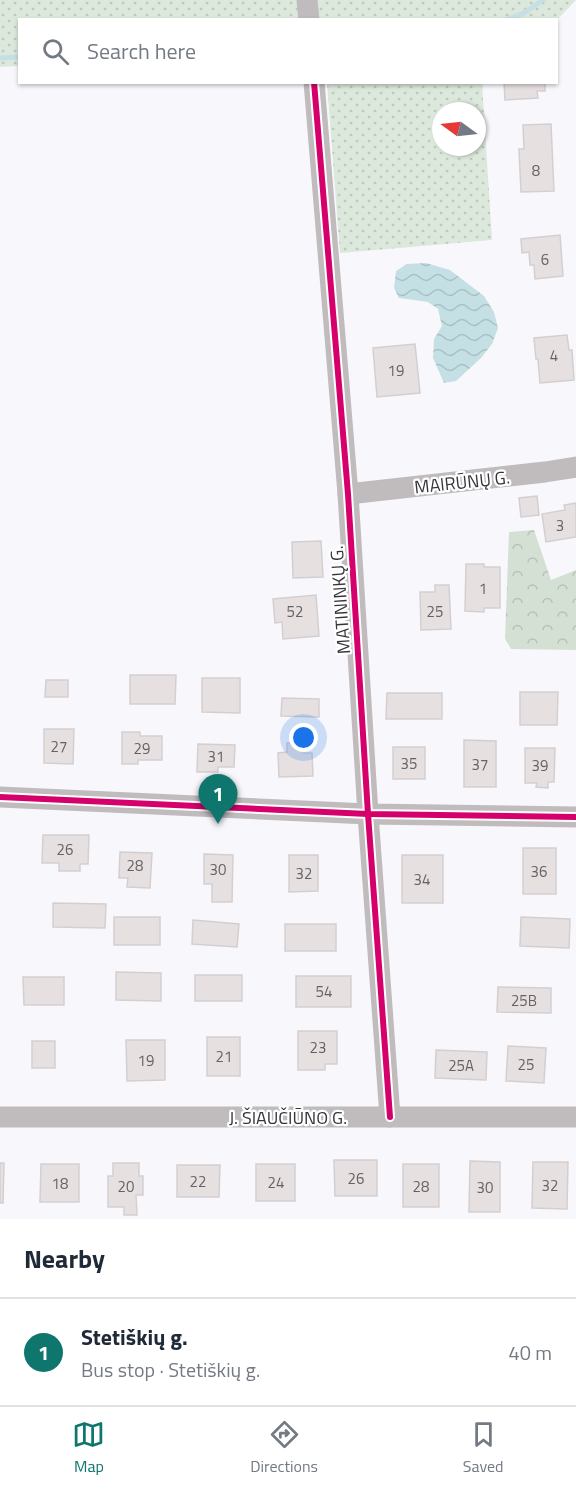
<!DOCTYPE html>
<meta charset="utf-8">
<style>
body{margin:0;font-family:"Titillium Web",sans-serif;background:#f6f6f7;color:#1f2937}
.compass{position:absolute;left:432px;top:102px;width:54px;height:54px;border-radius:50%;background:#fff;box-shadow:0 2px 4px #0004;rotate:285deg}
.you{position:absolute;left:304px;top:738px;width:21px;height:21px;margin:-15px;border:4px solid #fff;border-radius:50%;background:#1a73e8;box-shadow:0 0 0 9px #1a73e833}
.badge{display:grid;place-items:center;width:39px;height:39px;border-radius:50%;background:#0f766e;color:#fff;font-size:20px;font-weight:700}
.pin{position:absolute;translate:-50% -50px;filter:drop-shadow(0 2px 3px #0008)}
.pin::after{content:'';position:absolute;top:32px;width:21px;height:18px;background:inherit;clip-path:polygon(0 0,100% 0,50% 100%)}
.list{margin:0;padding:0;list-style:none}
h2{display:flex;justify-content:space-between;align-items:center;height:78px;margin:0;padding:0 24px;font-size:26px}
h2 small{font-size:20px;font-weight:400;color:#747a83}
.list li{display:grid;grid-template-columns:39px 1fr auto;gap:18px;align-items:center;box-sizing:border-box;height:108px;padding:0 24px;border-top:2px solid #e0e1e3}
.list b{display:block;font-size:22px;white-space:nowrap}
.list p{margin:0;font-size:20px;white-space:nowrap;color:#747a83}
.list em{font-size:20px;font-style:normal;color:#747a83}
.icon{flex:none;width:33px;height:33px;fill:none;stroke:currentColor;stroke-width:2;stroke-linecap:round;stroke-linejoin:round}
.map{position:relative;flex:none;width:576px;height:1219px;overflow:hidden}
.search{position:absolute;background:#fff;box-shadow:0 2px 4px #0004;left:18px;right:18px;top:18px;height:66px;display:flex;align-items:center;gap:15px;box-sizing:border-box;padding:0 21px;border-radius:0px;color:#747a83;font-size:22px}
.sheet{height:186px;background:#fff}
nav{display:flex;justify-content:space-around;align-items:center;box-sizing:border-box;height:84px;border-top:2px solid #e0e1e3;background:#fff;font-size:16px;color:#747a83}
nav a{display:grid;justify-items:center;gap:3px}
nav .on{color:#0f766e}
.map>svg:first-child{display:block}
</style>
<div class="map">
<svg width="576" height="1219" viewBox="0 0 576 1219">
<defs>
<pattern id="grass-dots" width="8" height="8" patternUnits="userSpaceOnUse" patternTransform="scale(1.5)"><rect width="8" height="8" fill="#dce8dc"/><path d="M2 2h.1M6 6h.1" fill="none" stroke="#bdc8be" stroke-width="1.8" stroke-linecap="round"/></pattern>
<pattern id="forest-crowns" width="20" height="18" patternUnits="userSpaceOnUse" patternTransform="scale(1.5)"><rect width="20" height="18" fill="#d5e0d5"/><path d="M2 6a3 3 0 1 1 6 0M12 15a3 3 0 1 1 6 0" fill="none" stroke="#b7c1b8"/></pattern>
<pattern id="water-waves" width="16" height="10" patternUnits="userSpaceOnUse" patternTransform="scale(1.5)"><rect width="16" height="10" fill="#c5e0e4"/><path d="M0 5q4-4 8 0t8 0" fill="none" stroke="#aac1c4"/></pattern>
</defs>
<rect width="100%" height="100%" fill="#f8f7fc"/>
<g fill="url(#grass-dots)" fill-rule="evenodd">
<polygon points="0,0 576,0 557,20 20,20 19,66 0,67"/>
<path d="M327 83H482L492 240 340 253ZM441 111H477V147H441Z"/>
</g>
<polygon fill="url(#forest-crowns)" points="534,530 551,580 576,570 576,650 511,649 505,638 509,532"/>
<polygon fill="url(#water-waves)" points="426,263 450,270 484,296 494,312 498,328 492,344 481,358 456,381 444,383 433,358 434,339 442,326 438,309 428,302 399,298 394,288 396,271 407,264"/>
<g fill="none" stroke-linecap="round" stroke-linejoin="round">
<g stroke="#c5e0e4" stroke-width="5">
<polyline points="506,20 524,13 543,0"/>
<polyline points="0,58 20,57"/>
</g>
</g>
<g fill="#e7e0e1" stroke="#d3cfd1" stroke-width="1.5">
<polygon points="504,82 545,82 545,91 537,91 538,98 505,100"/>
<polygon points="551,124 554,191 521,192 519,149 524,149 523,125"/>
<polygon points="560,235 563,276 535,279 534,265 530,265 529,252 522,253 521,239"/>
<polygon points="567,335 569,350 572,350 574,380 540,383 538,359 536,359 534,338"/>
<polygon points="415,344 420,393 377,397 373,348"/>
<polygon points="537,496 539,515 521,517 519,498"/>
<polygon points="576,503 576,537 546,542 542,514 565,510 564,505"/>
<polygon points="321,541 323,577 293,578 292,542"/>
<polygon points="466,564 484,564 484,567 500,567 500,608 484,608 484,612 465,611"/>
<polygon points="435,585 449,585 451,629 421,630 420,592 435,592"/>
<polygon points="316,595 319,636 283,639 282,622 275,623 273,599"/>
<polygon points="130,675 176,675 175,704 130,704"/>
<polygon points="202,678 240,678 240,713 202,712"/>
<polygon points="46,680 68,680 68,697 45,697"/>
<polygon points="520,692 558,692 557,725 520,725"/>
<polygon points="387,693 442,693 442,719 386,719"/>
<polygon points="282,698 319,699 319,717 281,716"/>
<polygon points="44,729 74,729 73,764 44,763"/>
<polygon points="122,732 140,732 140,736 162,736 162,760 138,760 138,764 122,764"/>
<polygon points="464,740 496,741 496,787 464,787"/>
<polygon points="287,743 303,743 304,753 312,753 313,776 279,777 278,753 287,752"/>
<polygon points="198,744 235,745 234,767 218,767 218,772 197,772"/>
<rect x="393" y="747" width="32" height="32"/>
<polygon points="525,748 555,748 554,782 548,782 548,788 536,787 537,783 525,783"/>
<polygon points="43,835 89,835 88,864 80,864 80,871 59,871 59,863 42,863"/>
<rect x="523" y="848" width="33" height="46"/>
<polygon points="120,852 152,853 150,888 127,887 128,878 119,878"/>
<polygon points="204,854 233,855 232,902 212,902 212,884 204,884"/>
<polygon points="289,855 318,855 318,891 289,892"/>
<rect x="402" y="855" width="41" height="48"/>
<polygon points="53,903 106,904 105,928 53,927"/>
<rect x="114" y="917" width="46" height="28"/>
<polygon points="521,917 570,919 569,948 520,946"/>
<polygon points="193,920 239,924 237,947 192,944"/>
<rect x="285" y="924" width="51" height="27"/>
<polygon points="116,972 161,973 161,1001 116,1000"/>
<rect x="195" y="975" width="47" height="26"/>
<rect x="296" y="976" width="55" height="31"/>
<polygon points="23,977 64,977 64,1005 24,1005"/>
<polygon points="498,987 551,988 551,1013 497,1012"/>
<polygon points="298,1031 337,1031 337,1064 325,1064 325,1070 298,1070"/>
<rect x="207" y="1037" width="33" height="39"/>
<polygon points="126,1040 165,1040 165,1080 127,1081"/>
<rect x="32" y="1041" width="23" height="27"/>
<polygon points="508,1046 546,1048 544,1083 506,1081"/>
<polygon points="436,1050 487,1052 486,1080 435,1078"/>
<polygon points="334,1160 377,1160 377,1196 335,1196"/>
<polygon points="470,1161 500,1162 500,1212 469,1212"/>
<polygon points="533,1162 568,1162 567,1209 532,1208"/>
<polygon points="0,1163 4,1163 3,1203 0,1203"/>
<polygon points="113,1163 139,1163 139,1176 143,1176 143,1195 136,1195 137,1215 124,1215 124,1207 108,1207 108,1176 113,1176"/>
<polygon points="41,1164 79,1164 79,1202 40,1202"/>
<rect x="256" y="1164" width="39" height="37"/>
<rect x="403" y="1164" width="36" height="43"/>
<polygon points="177,1165 220,1165 219,1197 177,1197"/>
</g>
<g fill="none" stroke-linecap="round" stroke-linejoin="round">
<g stroke="#c0bbbc" stroke-width="21">
<polyline points="307,0 309,20"/>
<polyline points="314,82 348,494 368,814 390,1117"/>
<polyline points="348,494 545,472 576,467"/>
<polyline points="0,797 368,814 576,817"/>
<polyline points="0,1117 576,1117"/>
</g>
<g stroke="#fff" stroke-width="10">
<g id="cycleway">
<polyline points="314,82 348,494 368,814 390,1117"/>
<polyline points="0,797 368,814 576,817"/>
</g>
</g>
<use href="#cycleway" stroke="#d6006c" stroke-width="6"/>
</g>
<g text-anchor="middle" dominant-baseline="central" stroke-width="4.5" stroke-linejoin="round" paint-order="stroke">
<g font-size="15" fill="#656266">
<text x="536" y="170">8</text>
<text x="545" y="259">6</text>
<text x="554" y="355">4</text>
<text x="396" y="370">19</text>
<text x="560" y="525">3</text>
<text x="483" y="588">1</text>
<text x="295" y="611">52</text>
<text x="435" y="611">25</text>
<text x="59" y="746">27</text>
<text x="142" y="748">29</text>
<text x="216" y="756">31</text>
<text x="409" y="763">35</text>
<text x="480" y="764">37</text>
<text x="540" y="765">39</text>
<text x="65" y="849">26</text>
<text x="135" y="865">28</text>
<text x="218" y="869">30</text>
<text x="539" y="871">36</text>
<text x="304" y="873">32</text>
<text x="422" y="879">34</text>
<text x="324" y="991">54</text>
<text x="524" y="1000">25B</text>
<text x="318" y="1047">23</text>
<text x="224" y="1056">21</text>
<text x="146" y="1060">19</text>
<text x="526" y="1064">25</text>
<text x="461" y="1065">25A</text>
<text x="356" y="1178">26</text>
<text x="198" y="1181">22</text>
<text x="276" y="1182">24</text>
<text x="60" y="1183">18</text>
<text x="550" y="1185">32</text>
<text x="126" y="1186">20</text>
<text x="421" y="1186">28</text>
<text x="485" y="1187">30</text>
</g>
<g font-size="18" fill="#36353a" stroke="#fff">
<text transform="translate(462 482) rotate(-6)">MAIRŪNŲ G.</text>
<text transform="translate(340 600) rotate(-94)">MATININKŲ G.</text>
<text x="288" y="1117">J. ŠIAUČIŪNO G.</text>
</g>
</g>
</svg>
<svg class="compass" viewBox="-18 -18 36 36"><path d="M0-13l5 13h-10z" fill="#e53935"/><path d="M0 13l5-13h-10z" fill="#747a83"/></svg>
<div class="you"></div>
<div class="pin badge" style="left:218px;top:824px">1</div>
<div class="search"><svg class="icon" aria-label="search" viewBox="0 0 24 24"><circle cx="10" cy="10" r="6"/><path d="M15 15l6 6"/></svg>Search here</div>
</div>
<section class="sheet">
<h2>Nearby<small></small></h2>
<ul class="list">
<li><span class="badge">1</span><div><b>Stetiškių g.</b><p>Bus stop · Stetiškių g.</p></div><em>40 m</em></li>
</ul>
</section>
<nav>
<a class="on"><svg class="icon" aria-label="map" viewBox="0 0 24 24"><path d="M3 6l6-2 6 2 6-2v14l-6 2-6-2-6 2zM9 4v14M15 6v14"/></svg>Map</a>
<a><svg class="icon" aria-label="directions" viewBox="0 0 24 24"><path d="M12 3l9 9-9 9-9-9zM9 14v-3h6M13 9l2 2-2 2"/></svg>Directions</a>
<a><svg class="icon" aria-label="saved" viewBox="0 0 24 24"><path d="M7 4h10v16l-5-4-5 4z"/></svg>Saved</a>
</nav>
